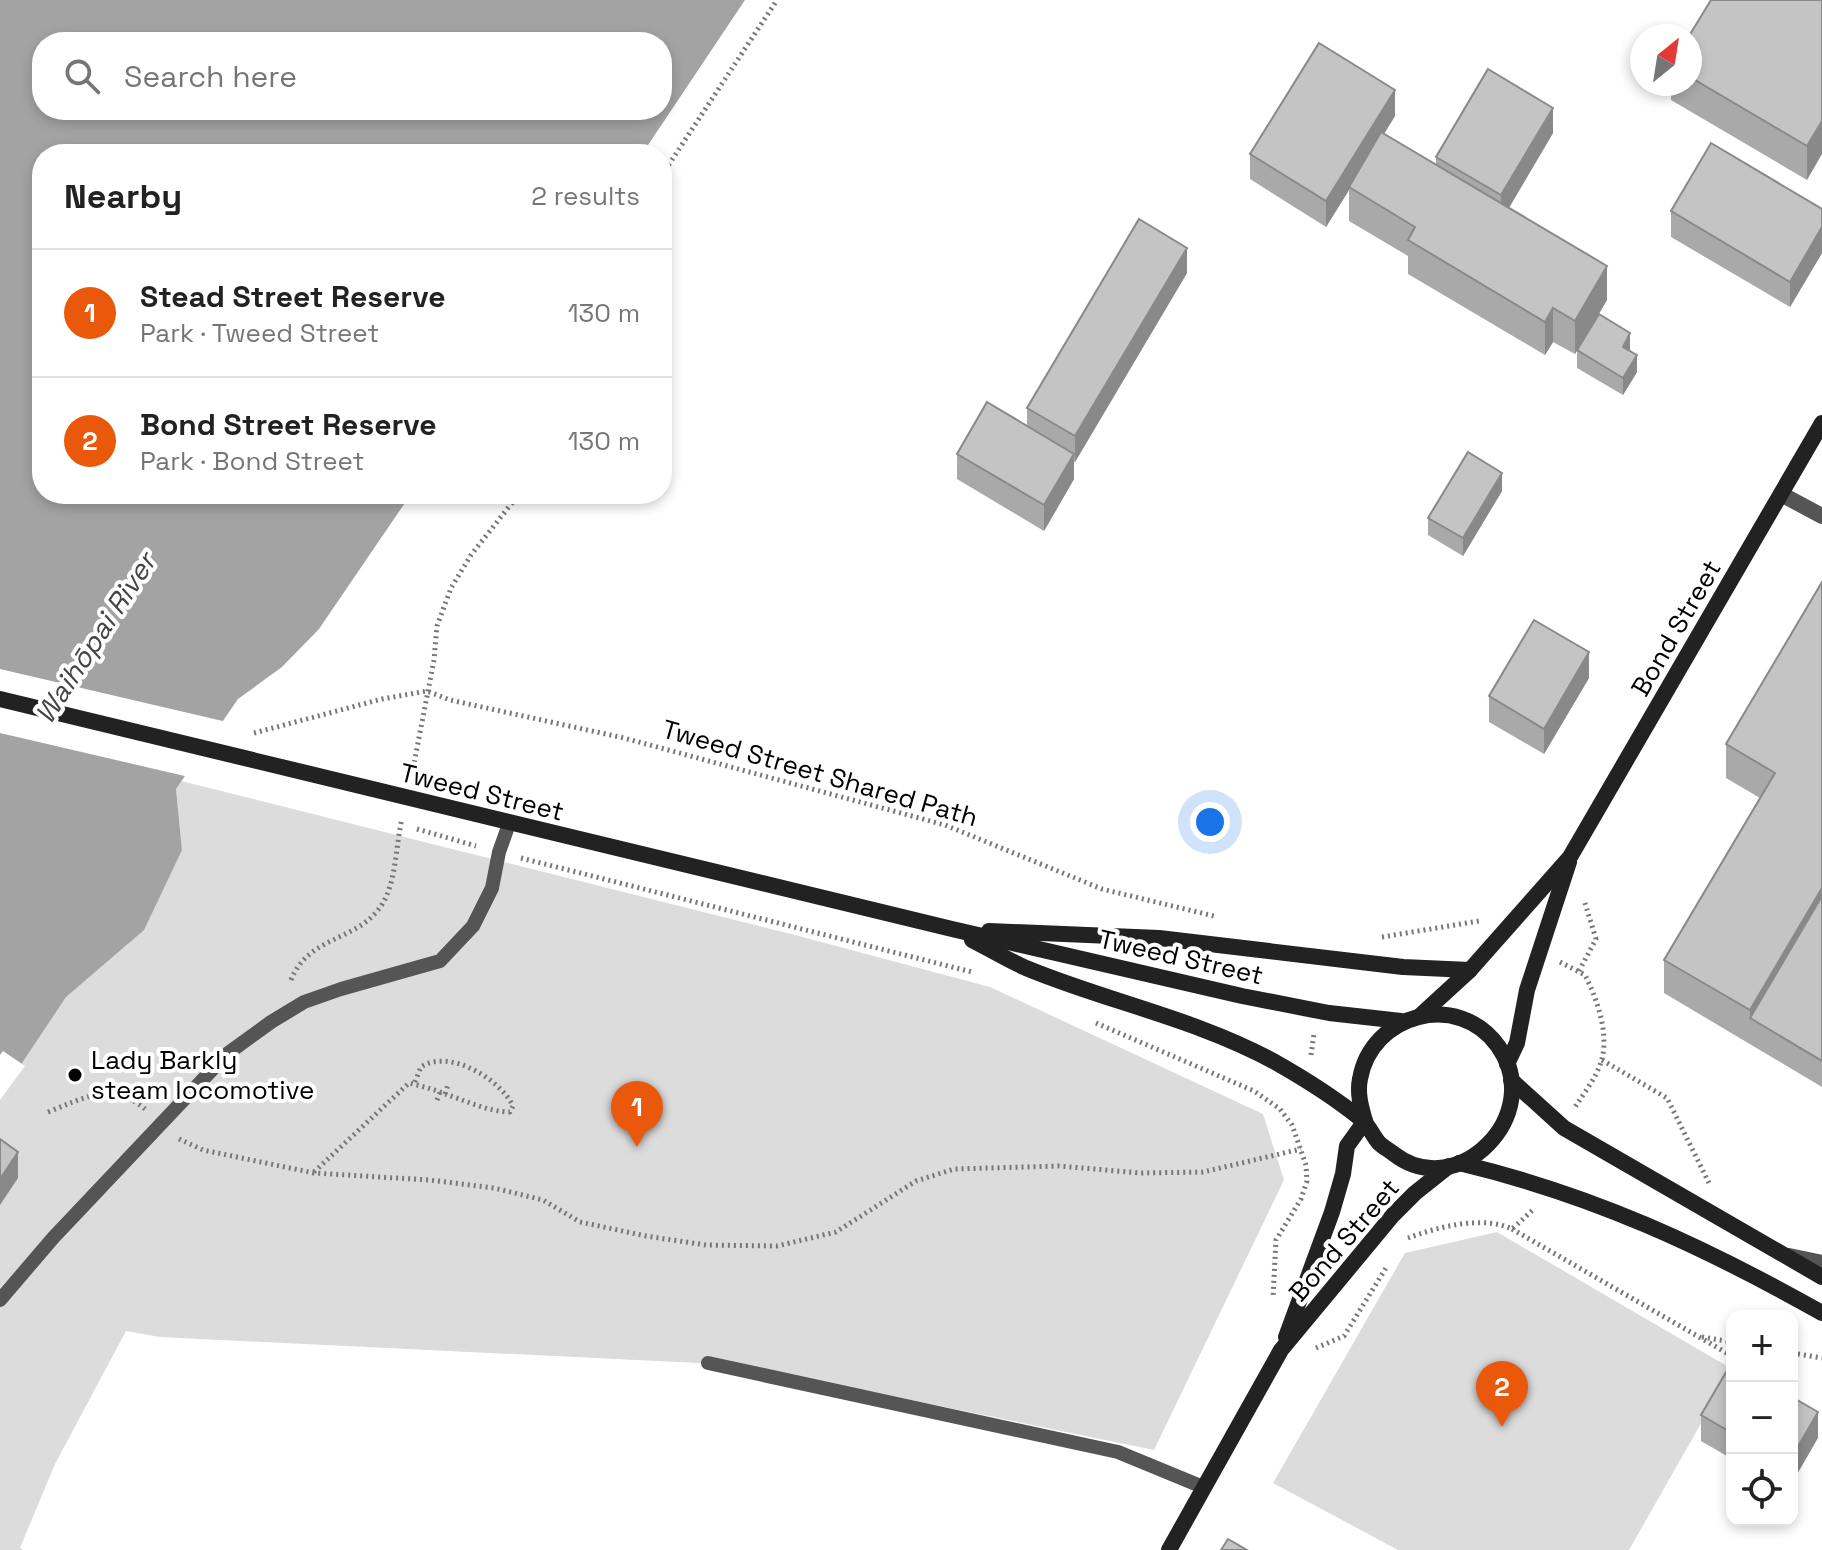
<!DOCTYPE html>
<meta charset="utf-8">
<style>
body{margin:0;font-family:"Space Grotesk",sans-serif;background:#f2f2f2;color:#222}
.controls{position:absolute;right:24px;bottom:24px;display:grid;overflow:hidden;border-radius:16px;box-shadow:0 4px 12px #0003}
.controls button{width:72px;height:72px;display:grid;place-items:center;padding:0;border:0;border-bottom:2px solid #e0e0e0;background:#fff;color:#222;font:40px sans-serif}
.compass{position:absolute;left:1630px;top:24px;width:72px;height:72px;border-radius:50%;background:#fff;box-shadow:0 4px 12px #0003;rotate:30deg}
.you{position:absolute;left:1210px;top:822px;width:28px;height:28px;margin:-20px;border:6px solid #fff;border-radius:50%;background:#1a73e8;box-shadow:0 0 0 12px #1a73e833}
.badge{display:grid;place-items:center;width:52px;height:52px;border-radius:50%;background:#ea580c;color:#fff;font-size:26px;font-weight:700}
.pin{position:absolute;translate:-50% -66px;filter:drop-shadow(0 2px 4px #0008)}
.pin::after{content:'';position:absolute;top:42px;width:28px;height:24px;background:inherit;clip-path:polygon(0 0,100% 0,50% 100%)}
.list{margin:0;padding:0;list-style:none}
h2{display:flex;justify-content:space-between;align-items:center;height:104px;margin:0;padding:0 32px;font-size:34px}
h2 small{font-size:26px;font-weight:400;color:#767676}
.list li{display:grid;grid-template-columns:52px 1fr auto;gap:24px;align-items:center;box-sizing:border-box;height:128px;padding:0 32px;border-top:2px solid #e0e0e0}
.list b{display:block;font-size:30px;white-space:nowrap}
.list p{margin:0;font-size:26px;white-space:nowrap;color:#767676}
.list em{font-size:26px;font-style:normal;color:#767676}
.icon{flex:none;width:44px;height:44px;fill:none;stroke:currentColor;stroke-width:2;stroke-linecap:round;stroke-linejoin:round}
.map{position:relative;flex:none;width:1822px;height:1550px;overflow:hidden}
.search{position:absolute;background:#fff;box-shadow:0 4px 12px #0003;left:32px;top:32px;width:640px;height:88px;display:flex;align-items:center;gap:20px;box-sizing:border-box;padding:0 28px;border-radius:32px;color:#767676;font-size:30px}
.panel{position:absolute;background:#fff;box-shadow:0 4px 12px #0003;left:32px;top:144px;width:640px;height:360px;border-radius:32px}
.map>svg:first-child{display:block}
</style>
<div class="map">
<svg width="1822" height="1550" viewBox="0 0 1822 1550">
<rect width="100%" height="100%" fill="#fff"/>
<g fill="#dcdcdc">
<polygon points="181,781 795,935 990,987 1263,1114 1284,1180 1154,1450 740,1365 160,1337 126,1331 55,1464 20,1548 23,1550 0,1550 0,874 182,850 176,789"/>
<polygon points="1497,1232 1732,1369 1629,1550 1398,1550 1273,1483 1405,1253"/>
</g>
<path fill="#a3a3a3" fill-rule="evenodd" d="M0 0H745L642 154H42V494H411L319 629 282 667 238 699 176 789 182 850 144 930 66 997 0 1096ZM42 42H662V110H42Z"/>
<g fill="#fff">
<polygon points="0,669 227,722 189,777 0,733"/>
<polygon points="3,1051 25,1066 0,1100 0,1055"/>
</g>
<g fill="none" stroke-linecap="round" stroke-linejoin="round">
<g stroke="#777" stroke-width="5" stroke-dasharray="2 4" stroke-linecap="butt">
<polyline points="662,175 777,0"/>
<polyline points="254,733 382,699 427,691 450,700 624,738 945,825 1102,889 1214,916"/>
<polyline points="412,774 434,660 437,626 451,588 471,555 519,494"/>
<polyline points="417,829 476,846"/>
<polyline points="521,858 972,972"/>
<polyline points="1382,937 1479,921"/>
<path d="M1560 962 1585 975C1597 999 1610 1035 1601 1062 1596 1078 1584 1093 1575 1107"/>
<polyline points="1579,971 1596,939 1584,900"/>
<path d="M291 980C308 937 354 941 378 910 397 887 395 847 402 819"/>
<polyline points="1096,1023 1254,1091 1280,1109 1292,1125 1306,1165 1307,1181 1301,1199 1276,1240 1273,1297"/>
<polyline points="1311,1055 1314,1034"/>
<polyline points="1602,1060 1667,1098 1709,1183"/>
<polyline points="445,1094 448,1085"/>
<polyline points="437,1100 440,1092"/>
<path d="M48 1112C84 1098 111 1081 145 1109"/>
<polyline points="179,1139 203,1150 314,1173 429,1180 494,1188 543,1200 580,1222 646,1236 706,1245 777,1246 836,1232 916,1181 954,1169 1059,1166 1141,1173 1203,1172 1301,1149"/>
<path d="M314 1172 409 1083C421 1086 433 1089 445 1094 464 1100 489 1112 510 1112L513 1106C500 1079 449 1048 421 1067L414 1084"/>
<polyline points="1512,1229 1732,1356"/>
<path d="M1408 1238C1438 1227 1482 1215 1512 1229L1535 1208"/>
<polyline points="1702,1337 1732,1342"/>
<polyline points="1316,1348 1344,1336 1386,1268"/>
<polyline points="1792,1353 1822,1358"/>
</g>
<g stroke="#555" stroke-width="14">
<polyline points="0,1300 53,1238 227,1054 271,1022 304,1002 341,989 440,961 473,926 492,888 499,852 509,824"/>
<polyline points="708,1363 1118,1452 1203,1487"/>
</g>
<g stroke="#555" stroke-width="16">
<polyline points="1781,494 1822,516"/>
<polyline points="1789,1256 1822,1263"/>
</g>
<g stroke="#222" stroke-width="16">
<polyline points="0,699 952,929 1242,996 1329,1013 1401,1021"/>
<polyline points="989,931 1159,938 1403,967 1470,970"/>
<path d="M972 940C990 949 1008 960 1026 968 1108 1002 1197 1019 1275 1062 1305 1079 1335 1098 1361 1119 1369 1125 1372 1135 1379 1143 1383 1147 1389 1150 1394 1154 1457 1203 1547 1115 1498 1046 1458 990 1371 1014 1360 1079 1357 1093 1361 1107 1365 1121"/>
<polyline points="1421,1015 1470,970 1570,857 1822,423"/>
<polyline points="1507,1064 1517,1043 1527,990 1569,862"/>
<polyline points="1511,1080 1564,1128 1822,1277"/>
<path d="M1459 1163C1593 1195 1703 1246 1822 1313"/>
<polyline points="1286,1337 1332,1212 1343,1174 1347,1146 1365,1121"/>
<polyline points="1169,1550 1281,1350 1393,1215 1415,1193 1449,1166"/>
</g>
</g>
<g fill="#a9a9a9">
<polygon points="1822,0 1807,180 1671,100 1671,84 1690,84 1690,36"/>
<polygon points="1395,116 1384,134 1436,165 1436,157 1553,133 1509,208 1607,300 1575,354 1553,342 1545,355 1408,274 1408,256 1349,221 1349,190 1326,227 1250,179 1250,154"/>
<polygon points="1671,211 1822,227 1822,253 1790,307 1671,237"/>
<polygon points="1187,273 1075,462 1074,462 1074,479 1044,531 957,479 957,454 1027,426 1027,408"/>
<polygon points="1577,350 1630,351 1637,372 1623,395 1577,368"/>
<polygon points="1502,491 1463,556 1428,535 1428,518"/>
<polygon points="1822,582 1822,1087 1664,993 1664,960 1760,798 1726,778 1726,744"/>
<polygon points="1589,678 1544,754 1489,722 1489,696"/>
<polygon points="1732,1362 1732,1459 1701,1441 1701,1415"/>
</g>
<g fill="#898989">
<polygon points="1395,90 1395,116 1350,188 1349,187 1349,190 1326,227 1326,201"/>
<polygon points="1553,108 1553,133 1501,221 1501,195"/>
<polygon points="1822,121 1822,154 1807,180 1807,146"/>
<polygon points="1822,227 1822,253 1790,307 1790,282"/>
<polygon points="1187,248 1187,273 1075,462 1075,436"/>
<polygon points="1607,266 1607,300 1575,354 1575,321"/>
<polygon points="1553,308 1553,342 1545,355 1545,322"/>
<polygon points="1630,333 1630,351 1623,347"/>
<polygon points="1637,355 1637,372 1623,395 1623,378"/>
<polygon points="1074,454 1074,479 1044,531 1044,505"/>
<polygon points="1502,473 1502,491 1463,556 1463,538"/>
<polygon points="1589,652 1589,678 1544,754 1544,729"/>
<polygon points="1822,888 1822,922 1750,1018 1750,1010"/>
<polygon points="18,1152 18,1178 0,1205 0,1179"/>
<polygon points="1818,1412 1818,1438 1792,1483 1792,1457"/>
</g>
<g fill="#c4c4c4" stroke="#898989" stroke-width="2">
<polygon points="1711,0 1822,0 1822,121 1807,146 1690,77 1689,36"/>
<polygon points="1319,43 1395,90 1326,201 1250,154"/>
<polygon points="1488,69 1553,108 1501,195 1436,157"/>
<polygon points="1381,132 1607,266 1575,321 1553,308 1545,322 1408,240 1415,227 1349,187"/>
<polygon points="1711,143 1822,209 1822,227 1790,282 1671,211"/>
<polygon points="1139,219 1187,248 1075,436 1027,408"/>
<polygon points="1599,314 1630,333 1623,347 1637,355 1623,378 1577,350"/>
<polygon points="987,402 1074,454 1044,505 957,454"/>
<polygon points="1468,452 1502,473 1463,538 1428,518"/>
<polygon points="1822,582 1822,888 1750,1010 1664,960 1775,773 1726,744"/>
<polygon points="1534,620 1589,652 1544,729 1489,696"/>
<polygon points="1822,896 1822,1061 1750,1018"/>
<polygon points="0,1139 18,1152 0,1179"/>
<polygon points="1732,1362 1732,1433 1701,1415"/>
<polygon points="1792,1397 1818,1412 1792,1457"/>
<polygon points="1228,1539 1247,1550 1221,1550"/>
</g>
<circle fill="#000" stroke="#fff" stroke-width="3" cx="75" cy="1075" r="8"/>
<g text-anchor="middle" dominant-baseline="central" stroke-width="8" stroke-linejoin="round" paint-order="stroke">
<g font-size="26" fill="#000" stroke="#fff">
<text transform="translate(1676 628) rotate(-60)">Bond Street</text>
<text transform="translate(820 773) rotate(16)">Tweed Street Shared Path</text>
<text transform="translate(482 792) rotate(14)">Tweed Street</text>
<text transform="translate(1181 957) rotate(13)">Tweed Street</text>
<text transform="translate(1344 1240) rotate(-49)">Bond Street</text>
</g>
<g font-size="26" fill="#000" stroke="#fff" text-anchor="start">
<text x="91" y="1060">Lady Barkly<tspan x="91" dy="30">steam locomotive</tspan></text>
</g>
<g font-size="28" font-style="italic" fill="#444" stroke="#fff">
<text transform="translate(95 638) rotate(-57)">Waihōpai River</text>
</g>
</g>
</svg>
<div class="controls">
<button>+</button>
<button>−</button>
<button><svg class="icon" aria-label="locate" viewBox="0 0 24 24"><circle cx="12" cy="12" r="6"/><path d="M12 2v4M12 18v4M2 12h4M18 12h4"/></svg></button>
</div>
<svg class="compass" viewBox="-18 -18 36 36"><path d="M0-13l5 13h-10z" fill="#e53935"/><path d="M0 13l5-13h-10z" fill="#767676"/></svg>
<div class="you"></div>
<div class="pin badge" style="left:637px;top:1147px">1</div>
<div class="pin badge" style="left:1502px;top:1427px">2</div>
<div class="search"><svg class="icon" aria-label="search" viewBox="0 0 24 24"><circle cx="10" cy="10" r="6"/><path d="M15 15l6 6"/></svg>Search here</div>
<section class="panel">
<h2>Nearby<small>2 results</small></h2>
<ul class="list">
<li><span class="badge">1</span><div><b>Stead Street Reserve</b><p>Park · Tweed Street</p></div><em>130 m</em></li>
<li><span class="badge">2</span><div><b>Bond Street Reserve</b><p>Park · Bond Street</p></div><em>130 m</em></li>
</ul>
</section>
</div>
